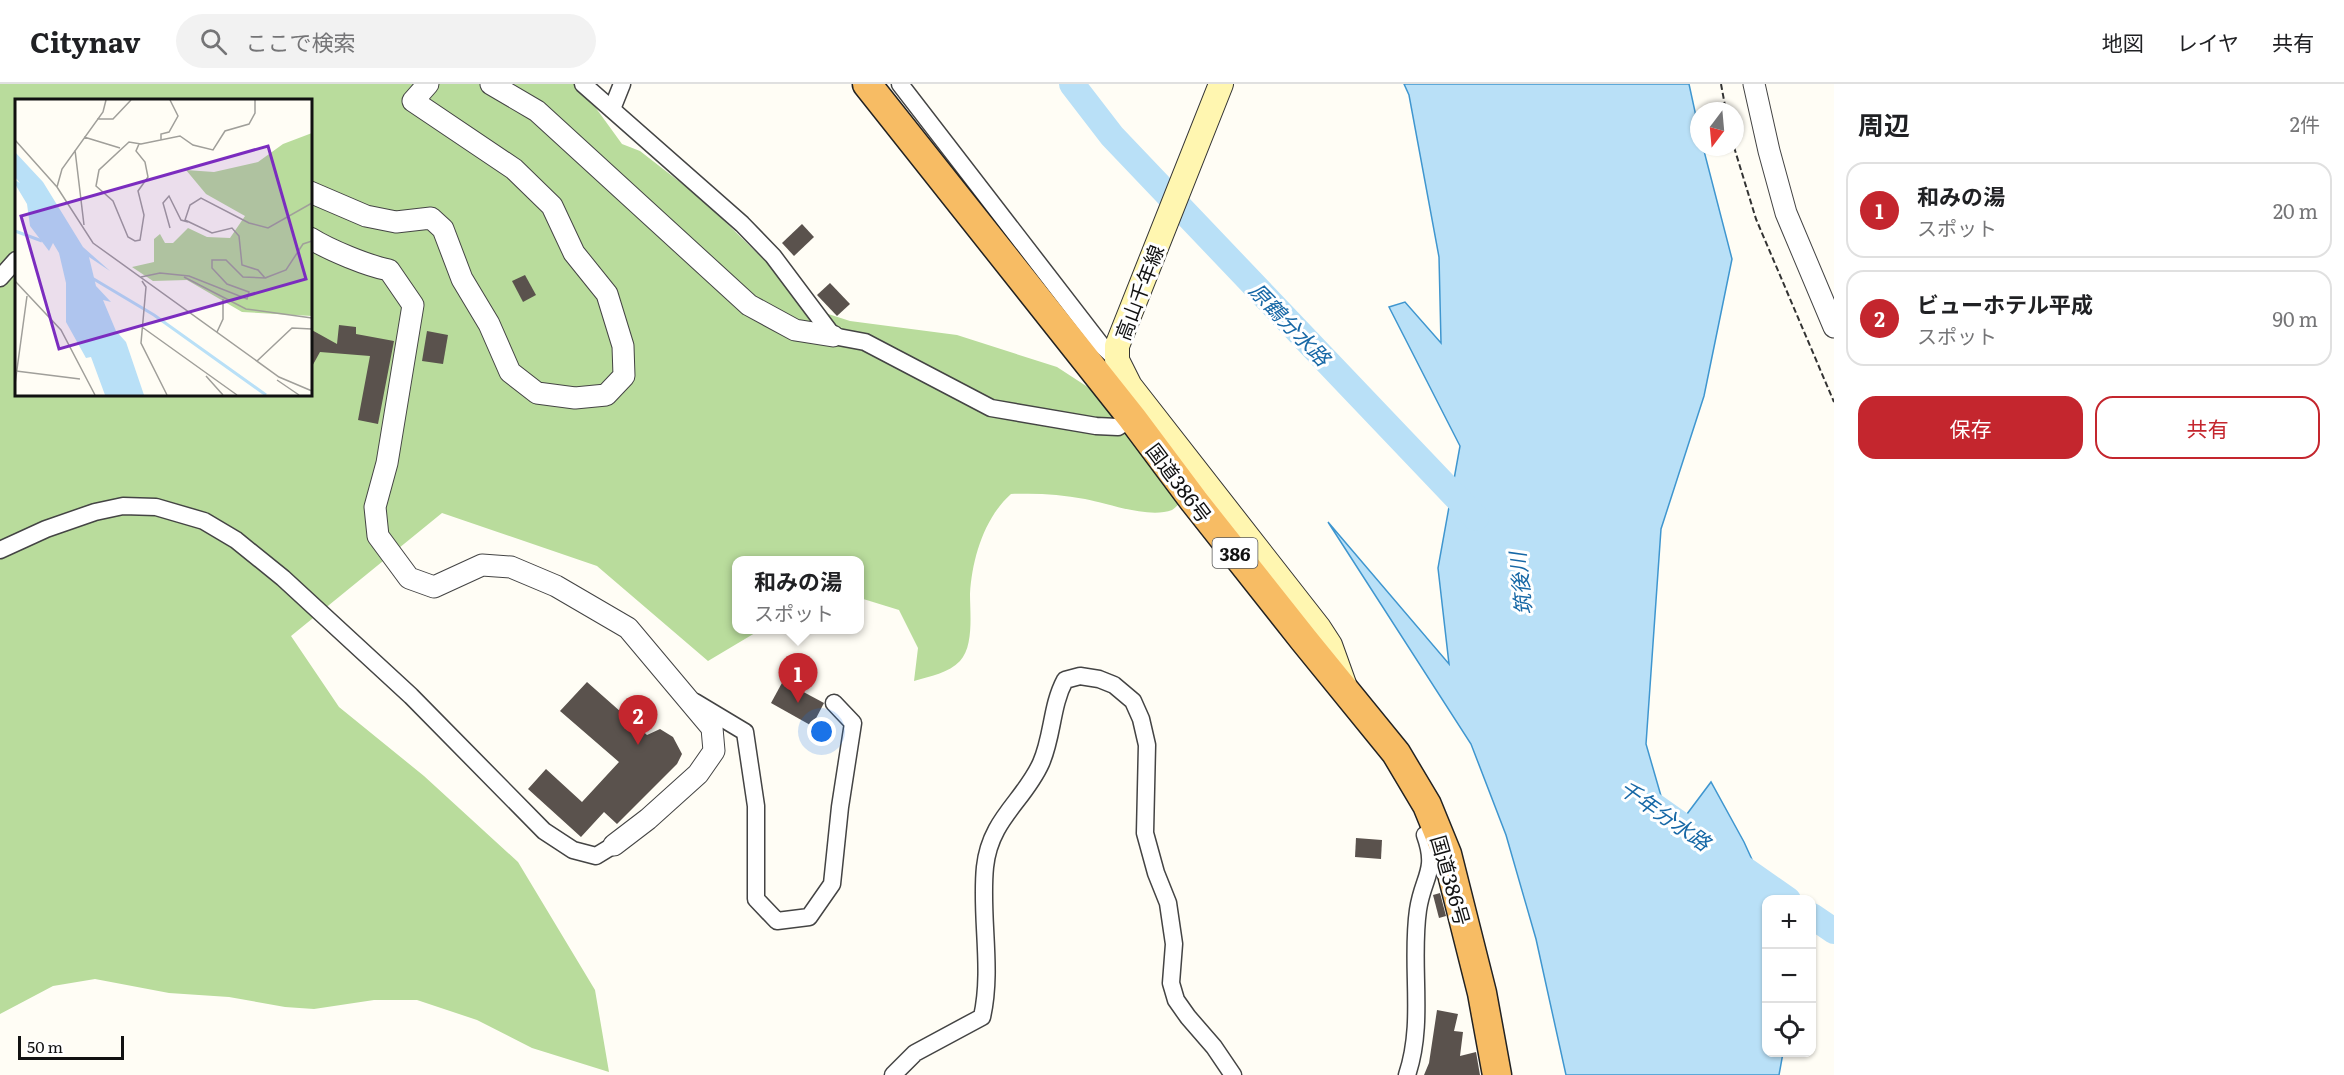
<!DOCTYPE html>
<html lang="ja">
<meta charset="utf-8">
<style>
body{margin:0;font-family:Literata,"Noto Sans JP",serif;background:#f2f2f2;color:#202124}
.controls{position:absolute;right:18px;bottom:18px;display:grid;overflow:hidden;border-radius:12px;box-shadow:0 2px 4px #0004}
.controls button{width:54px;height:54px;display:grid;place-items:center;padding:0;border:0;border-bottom:2px solid #e0e0e0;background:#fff;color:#202124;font:30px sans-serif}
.compass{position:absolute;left:1690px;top:18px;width:54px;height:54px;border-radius:50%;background:#fff;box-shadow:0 2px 4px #0004;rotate:196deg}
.scale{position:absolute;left:18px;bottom:15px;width:106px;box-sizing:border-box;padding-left:6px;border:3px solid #111;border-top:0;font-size:16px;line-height:21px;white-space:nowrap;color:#111;-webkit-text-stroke:4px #fff;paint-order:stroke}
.you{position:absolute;left:822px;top:648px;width:21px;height:21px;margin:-15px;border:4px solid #fff;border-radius:50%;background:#1a73e8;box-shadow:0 0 0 9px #1a73e833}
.badge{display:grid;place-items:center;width:39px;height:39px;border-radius:50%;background:#c4262e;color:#fff;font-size:20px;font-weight:700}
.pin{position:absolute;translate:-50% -50px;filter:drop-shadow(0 2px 3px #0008)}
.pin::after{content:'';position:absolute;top:32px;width:21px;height:18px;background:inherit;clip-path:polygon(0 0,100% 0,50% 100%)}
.popup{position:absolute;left:732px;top:472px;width:132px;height:78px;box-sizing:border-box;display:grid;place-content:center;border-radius:12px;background:#fff;filter:drop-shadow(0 2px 4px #0005);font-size:20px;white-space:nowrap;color:#757577}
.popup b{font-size:22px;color:#202124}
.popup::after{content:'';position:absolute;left:50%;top:100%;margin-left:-12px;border:12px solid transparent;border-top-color:#fff}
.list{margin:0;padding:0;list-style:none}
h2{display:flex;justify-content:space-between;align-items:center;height:78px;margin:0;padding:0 24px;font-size:26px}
h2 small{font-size:20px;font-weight:400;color:#757577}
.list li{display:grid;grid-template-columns:39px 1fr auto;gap:18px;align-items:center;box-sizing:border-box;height:96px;margin:0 12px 12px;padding:0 12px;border:2px solid #e0e0e0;border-radius:18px}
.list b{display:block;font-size:22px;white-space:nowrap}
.list p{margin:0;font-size:20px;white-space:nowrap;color:#757577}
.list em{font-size:20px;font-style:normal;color:#757577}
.actions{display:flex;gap:12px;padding:18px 24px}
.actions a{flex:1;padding:14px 0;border:2px solid #c4262e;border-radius:18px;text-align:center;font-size:21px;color:#c4262e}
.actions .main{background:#c4262e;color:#fff}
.icon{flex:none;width:33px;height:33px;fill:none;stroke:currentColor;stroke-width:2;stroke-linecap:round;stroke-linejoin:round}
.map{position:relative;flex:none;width:1834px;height:991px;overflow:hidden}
header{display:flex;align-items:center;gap:36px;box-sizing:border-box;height:84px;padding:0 30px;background:#fff;border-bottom:2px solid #e0e0e0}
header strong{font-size:28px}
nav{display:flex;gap:33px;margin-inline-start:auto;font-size:21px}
.search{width:420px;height:54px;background:#f2f2f2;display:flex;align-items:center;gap:15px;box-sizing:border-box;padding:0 21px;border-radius:33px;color:#757577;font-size:22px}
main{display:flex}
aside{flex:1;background:#fff}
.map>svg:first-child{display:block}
</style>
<header>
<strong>Citynav</strong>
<div class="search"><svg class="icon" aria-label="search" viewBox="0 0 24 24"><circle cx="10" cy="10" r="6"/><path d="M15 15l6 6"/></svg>ここで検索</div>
<nav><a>地図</a><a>レイヤ</a><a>共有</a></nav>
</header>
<main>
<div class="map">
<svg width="1834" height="991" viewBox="0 0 1834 991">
<rect width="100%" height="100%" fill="#fffdf5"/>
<path fill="#b9dc9c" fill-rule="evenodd" d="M0 0H582L585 9 622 60 640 67 703 116 759 171 822 228 850 237 957 251 1057 283 1123 326 1185 413C1181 417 1177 423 1172 426 1149 435 1107 419 1085 415 1060 410 1036 409 1011 410 984 434 972 475 970 510 970 529 974 562 960 577 949 589 930 592 914 597L918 564 899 526 860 514V476H736V546H760L708 577 597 482 442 429 291 552 339 623 424 692 518 778 595 906 609 988 532 964 477 936 417 916H374L314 925 285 923 229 913 169 909 95 895 53 902 0 930ZM16 16H310V310H16Z"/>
<polygon fill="#b9e0f7" stroke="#3f96cf" stroke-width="1.5" points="1404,0 1689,0 1699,46 1699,63 1703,63 1732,175 1704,312 1661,445 1646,660 1672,750 1711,698 1744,758 1770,815 1766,816 1766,968 1783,969 1779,991 1566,991 1536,855 1506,751 1471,660 1328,438 1449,580 1438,484 1460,362 1389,223 1405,218 1441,259 1439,173 1409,11"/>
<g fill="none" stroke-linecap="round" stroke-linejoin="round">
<g stroke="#b9e0f7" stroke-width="26">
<polyline points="1072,0 1112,52 1476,434"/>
<polyline points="1637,710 1788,816"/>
<polyline points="1812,832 1834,847"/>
</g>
</g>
<g fill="#5a524d">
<polygon points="802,140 814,153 794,172 782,159"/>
<polygon points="525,191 536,211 523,218 512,197"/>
<polygon points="830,199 850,220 837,232 817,211"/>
<polygon points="339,241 356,243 356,250 394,257 378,340 358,336 370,272 320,268 310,286 310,245 337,260"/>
<polygon points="427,247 448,251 443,280 422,277"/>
<polygon points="783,597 824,619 812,642 771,619"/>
<polygon points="587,598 647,651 660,645 673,653 682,670 677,680 617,740 604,728 581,753 528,705 546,685 582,718 619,678 560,627"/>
<polygon points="1356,754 1382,756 1381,775 1355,773"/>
<polygon points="1440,809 1446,832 1439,834 1433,811"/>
<polygon points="1437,926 1458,930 1454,947 1463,948 1460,972 1476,968 1480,991 1424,991 1429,979"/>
</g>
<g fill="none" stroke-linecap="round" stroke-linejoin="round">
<g stroke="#444" stroke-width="19">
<g id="minor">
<polyline points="583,0 742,140 773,172 833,252 865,258 991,324 1096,342 1118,343 1132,334"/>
<polyline points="900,0 1102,262 1117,276"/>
<polyline points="612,25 622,0"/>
<polyline points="0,194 16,176"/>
<polyline points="0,466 46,445 95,428 123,422 156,423 204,437 236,456 283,494 411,612 544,747 573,766 596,772 614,761"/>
<polyline points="695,618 745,648 756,722 756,815 777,837 809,833 832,800 840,723 853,639 834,619"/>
<path d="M893 991 915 969 982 933C993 884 980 833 985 783 990 735 1024 717 1041 679 1053 652 1051 622 1065 596L1080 592 1099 595 1114 601 1133 617 1141 635 1147 661 1145 749 1156 789 1168 819 1174 860 1171 899 1176 916 1188 933 1214 963 1233 991"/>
<path d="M1407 991C1425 938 1410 881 1418 826 1423 792 1438 787 1425 751L1428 749"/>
</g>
</g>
<g stroke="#444" stroke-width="23">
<g id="tertiary">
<polyline points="491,0 537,27 749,221 795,246 833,252"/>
<polyline points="1754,0 1769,67 1786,129 1834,243"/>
<polyline points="310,108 366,132 396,138 431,134 443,145 462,195 489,240 510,288 537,309 575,314 606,311 624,292 623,262 607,210 574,169 552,122 514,85 413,17 428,0"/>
<path d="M310 154C329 166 368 182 389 186L413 221 387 379 375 423 378 452 409 494 434 503 482 481 511 483 556 502 628 544 712 644 714 667 698 690 648 735 614 761"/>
</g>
</g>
<g stroke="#333" stroke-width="26">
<polyline id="secondary" points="1221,0 1117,262 1117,276 1130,302 1319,544 1330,561 1344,600"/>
</g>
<g stroke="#222" stroke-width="31">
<polyline id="trunk" points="867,0 1132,334 1194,417 1304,556 1396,669 1427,721 1447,770 1482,909 1497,991"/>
</g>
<g stroke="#333" stroke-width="2" stroke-dasharray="6 3" stroke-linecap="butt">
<polyline points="1721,0 1726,27"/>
<polyline points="1734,63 1756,135 1834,318"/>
</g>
<use href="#minor" stroke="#fff" stroke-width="16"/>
<use href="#tertiary" stroke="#fff" stroke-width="21"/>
<use href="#secondary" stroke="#fff6b0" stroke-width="24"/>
<use href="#trunk" stroke="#f7bc64" stroke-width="28"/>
</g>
<g text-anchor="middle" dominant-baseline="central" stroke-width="6" stroke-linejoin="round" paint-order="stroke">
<rect fill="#fff" stroke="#585858" stroke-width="1.5" x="1212.5" y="454" width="45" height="30" rx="4.5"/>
<g font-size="18" font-weight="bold" fill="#111">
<text x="1235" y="469">386</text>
</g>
<g font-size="20" fill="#111" stroke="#fff">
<text transform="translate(1138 208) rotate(-69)">高山千年線</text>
<text transform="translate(1180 398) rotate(53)">国道386号</text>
<text transform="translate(1452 796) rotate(74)">国道386号</text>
</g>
<g font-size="21" font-style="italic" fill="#1768a6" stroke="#fff">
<text transform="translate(1291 239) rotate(46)">原鶴分水路</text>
<text transform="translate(1519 500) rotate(-96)">筑後川</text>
<text transform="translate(1666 730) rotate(35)">千年分水路</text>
</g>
</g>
<g transform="translate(15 15)">
<rect width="297" height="297" fill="#fffdf5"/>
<path d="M297 34V217L227 213 172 181 138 182 117 168 139 163V140L145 135 150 144H158L173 129 192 138 215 139 230 117 191 95 171 71 199 73 243 63 268 45Z" fill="#b9dc9c"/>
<path d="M0 53 28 83 68 148 95 172 74 158 81 187 96 203 88 201 101 232 111 243 129 296H90L76 258 71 259 51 223V184L44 154 38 144 34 152 15 127 12 105 0 85V81L5 84 0 78Z" fill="#b9e0f7"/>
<path fill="none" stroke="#b9e0f7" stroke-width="3" d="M0 132 27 142M77 179 139 216 251 296"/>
<path fill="none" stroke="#a09f9a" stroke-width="1.5" d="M82 20H98L116 1M69 38 105 49M0 41 42 88 78 144 264 278 297 292M146 42V35L154 33 163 17 155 1M124 45 121 52 130 63 133 78 123 92 129 116 125 141 120 142 113 138 98 102 81 87 84 71 114 43 126 45 165 37 178 46 198 51 210 32 234 25 240 14V1M60 51 69 126M42 88 47 70 88 13 91 1M155 129 148 104 154 97 166 121 173 123M126 178 145 174 174 177 232 200 234 193 212 185 197 169V161H211L228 178 250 179 243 171 227 166 224 137 217 129 197 134 170 121 175 106 186 99 234 124 253 129 297 104M169 178 231 210 297 219M250 179 271 171 288 145 297 142M0 182 46 231 80 296M127 182 131 188 126 244 152 296M127 228 222 296M202 233 208 220V200M242 262 277 229 297 230M1 272 65 280M191 277 208 296M262 281 284 296M0 285 12 197"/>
<path fill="#7b2cbf" fill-opacity="0.15" stroke="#7b2cbf" stroke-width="3" d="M253 47 291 180 44 250 6 117Z"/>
<rect width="297" height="297" fill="none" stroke="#111" stroke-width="3"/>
</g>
</svg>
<div class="controls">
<button>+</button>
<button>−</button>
<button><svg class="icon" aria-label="locate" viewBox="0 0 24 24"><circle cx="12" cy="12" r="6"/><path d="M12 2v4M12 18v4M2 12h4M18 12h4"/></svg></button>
</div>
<svg class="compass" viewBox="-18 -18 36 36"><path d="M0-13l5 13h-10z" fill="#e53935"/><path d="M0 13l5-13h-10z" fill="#757577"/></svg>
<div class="scale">50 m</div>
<div class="you"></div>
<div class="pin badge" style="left:798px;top:619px">1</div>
<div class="popup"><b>和みの湯</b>スポット</div>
<div class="pin badge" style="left:638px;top:661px">2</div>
</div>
<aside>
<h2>周辺<small>2件</small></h2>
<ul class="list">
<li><span class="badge">1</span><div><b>和みの湯</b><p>スポット</p></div><em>20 m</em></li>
<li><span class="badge">2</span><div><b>ビューホテル平成</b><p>スポット</p></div><em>90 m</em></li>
</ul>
<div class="actions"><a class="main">保存</a><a>共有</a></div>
</aside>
</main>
